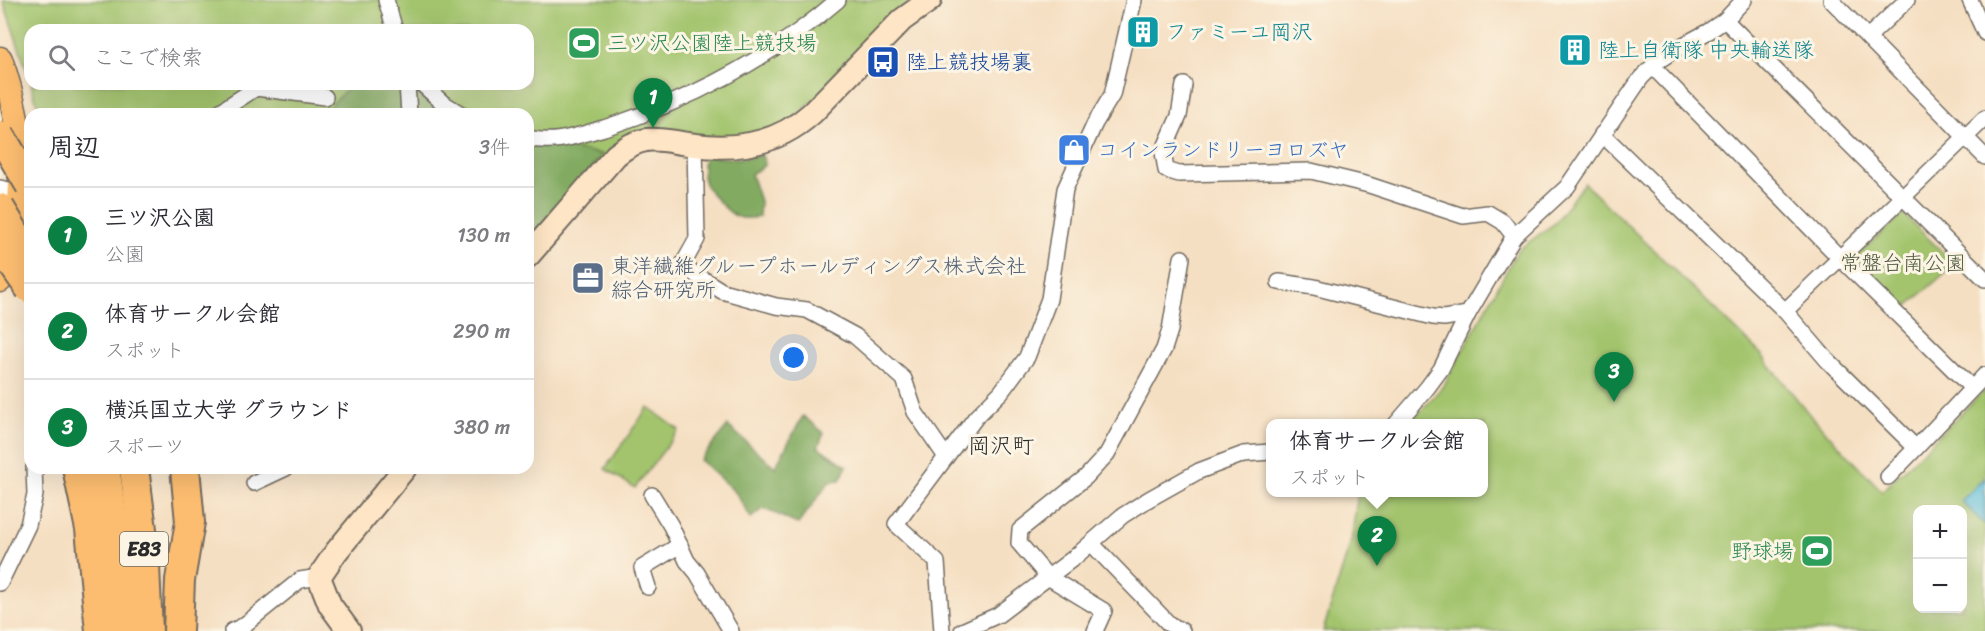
<!DOCTYPE html>
<html lang="ja">
<meta charset="utf-8">
<style>
body{margin:0;font-family:Sriracha,"Klee One",sans-serif;background:#f7f7f7;color:#2b2b33}
.controls{position:absolute;right:18px;bottom:18px;display:grid;overflow:hidden;border-radius:12px;box-shadow:0 6px 24px #0002}
.controls button{width:54px;height:54px;display:grid;place-items:center;padding:0;border:0;border-bottom:2px solid #e1e1e2;background:#fff;color:#2b2b33;font:30px sans-serif}
.you{position:absolute;left:794px;top:358px;width:21px;height:21px;margin:-15px;border:4px solid #fff;border-radius:50%;background:#1a73e8;box-shadow:0 0 0 9px #1a73e833}
.badge{display:grid;place-items:center;width:39px;height:39px;border-radius:50%;background:#0b8043;color:#fff;font-size:20px;font-weight:700}
.pin{position:absolute;translate:-50% -50px;filter:drop-shadow(0 2px 3px #0008)}
.pin::after{content:'';position:absolute;top:32px;width:21px;height:18px;background:inherit;clip-path:polygon(0 0,100% 0,50% 100%)}
.popup{position:absolute;left:1266px;top:419px;width:222px;height:78px;box-sizing:border-box;display:grid;place-content:center;border-radius:12px;background:#fff;filter:drop-shadow(0 2px 4px #0005);font-size:20px;white-space:nowrap;color:#7c7c81}
.popup b{font-size:22px;color:#2b2b33}
.popup::after{content:'';position:absolute;left:50%;top:100%;margin-left:-12px;border:12px solid transparent;border-top-color:#fff}
.list{margin:0;padding:0;list-style:none}
h2{display:flex;justify-content:space-between;align-items:center;height:78px;margin:0;padding:0 24px;font-size:26px}
h2 small{font-size:20px;font-weight:400;color:#7c7c81}
.list li{display:grid;grid-template-columns:39px 1fr auto;gap:18px;align-items:center;box-sizing:border-box;height:96px;padding:0 24px;border-top:2px solid #e1e1e2}
.list b{display:block;font-size:22px;white-space:nowrap}
.list p{margin:0;font-size:20px;white-space:nowrap;color:#7c7c81}
.list em{font-size:20px;font-style:normal;color:#7c7c81}
.icon{flex:none;width:33px;height:33px;fill:none;stroke:currentColor;stroke-width:2;stroke-linecap:round;stroke-linejoin:round}
.map{position:relative;flex:none;width:1985px;height:631px;overflow:hidden}
.search{position:absolute;background:#fff;box-shadow:0 6px 24px #0002;left:24px;top:24px;width:510px;height:66px;display:flex;align-items:center;gap:15px;box-sizing:border-box;padding:0 21px;border-radius:18px;color:#7c7c81;font-size:22px}
.panel{position:absolute;background:#fff;box-shadow:0 6px 24px #0002;left:24px;top:108px;width:510px;height:366px;border-radius:18px}
.map>svg:first-child{display:block}
</style>
<div class="map">
<svg width="1985" height="631" viewBox="0 0 1985 631">
<rect width="100%" height="100%" fill="#fcf5e5"/>
<filter id="ink" filterUnits="userSpaceOnUse"><feTurbulence type="fractalNoise" baseFrequency=".0167" numOctaves="2"/><feDisplacementMap in="SourceGraphic" scale="12" xChannelSelector="R" yChannelSelector="G"/><feConvolveMatrix kernelMatrix="1 2 1 2 8 2 1 2 1" color-interpolation-filters="sRGB"/></filter>
<filter id="wash" filterUnits="userSpaceOnUse"><feTurbulence type="fractalNoise" baseFrequency=".008" numOctaves="4" result="noise"/><feDisplacementMap in="SourceGraphic" scale="24" xChannelSelector="R" yChannelSelector="G"/><feGaussianBlur stdDeviation="1.35" result="paint"/><feColorMatrix in="noise" values="0 0 0 0 0 0 0 0 0 0 0 0 0 0 0 0 0 1.4 0 .05"/><feComposite in="paint" operator="in"/></filter>
<g filter="url(#wash)">
<rect width="100%" height="100%" fill="#f5dfc2"/>
<g fill="#a3c46d" stroke="#67784c" stroke-width="1.5" fill-rule="evenodd">
<polygon points="3,0 920,0 787,125 740,141 650,131 528,253 528,114 40,114 31,84 528,84 528,30 30,30 30,80"/>
<path d="M1584 183 1761 354 1809 414 1882 491 1985 390V631H1323L1351 541 1358 493 1484 492V424L1410 423 1444 385 1518 250 1555 223ZM1918 510H1962V608H1918Z"/>
<polygon points="1903,214 1955,264 1902,311 1851,261"/>
<polygon points="648,407 679,430 635,488 605,469"/>
</g>
<g fill="#82aa60" stroke="#566a46" stroke-width="1.5">
<polygon points="352,84 405,84 445,114 322,114"/>
<polygon points="528,146 556,146 602,154 528,257"/>
<path d="M705 154C725 160 742 159 762 155L765 165 751 174 760 201 759 217C739 220 735 218 721 204 704 187 699 179 705 154Z"/>
<path d="M803 416 824 433 818 447 847 466 840 480 830 481 798 524C786 520 776 512 763 509L751 518 736 493 700 460 728 426 775 467Z"/>
</g>
<polygon fill="#5ebedc" stroke="#447484" stroke-width="1.5" points="1984,478 1985,478 1985,525 1961,501"/>
</g>
<g filter="url(#ink)">
<g fill="none" stroke-linecap="round" stroke-linejoin="round">
<g stroke="#726a60" stroke-width="18">
<g id="street">
<polyline points="386,0 395,30"/>
<polyline points="1831,0 1985,157"/>
<polyline points="1970,0 1985,33"/>
<polyline points="1725,20 1985,279"/>
<polyline points="1868,37 1907,0"/>
<polyline points="1653,67 1840,258 1972,388"/>
<polyline points="407,84 409,114"/>
<polyline points="422,84 443,103 461,114"/>
<polyline points="1184,85 1179,116 1163,152 1166,170 1179,174 1311,171 1369,185 1463,216 1488,213 1503,222 1514,236"/>
<polyline points="216,114 256,88 325,97"/>
<polyline points="1602,134 1785,311 1828,361 1916,448 1985,375"/>
<path d="M528 138C554 145 580 135 604 128 689 101 771 58 838 0"/>
<polyline points="695,145 697,239 682,266 722,291 776,306 807,310 855,336 904,379 915,412 946,457"/>
<polyline points="0,188 26,194"/>
<polyline points="1279,282 1314,287 1433,317 1444,318 1468,314"/>
<polyline points="1785,311 1985,118"/>
<polyline points="1396,424 1427,388 1441,369 1468,314 1514,236 1567,187 1641,78 1658,61 1676,49 1709,31 1725,20 1744,0"/>
<polyline points="1888,477 1916,448"/>
<polyline points="254,483 286,468"/>
<polyline points="652,495 671,526 687,561 697,573 731,631"/>
<polyline points="1091,543 1169,624 1182,631"/>
<polyline points="0,583 28,525 35,495 34,468"/>
<polyline points="648,587 642,568 680,545"/>
<polyline points="232,631 243,626 300,580 319,577"/>
<polyline points="942,631 937,562 896,524 976,417 1001,392 1027,357 1049,299 1065,189 1095,123 1112,95 1134,0"/>
<polyline points="962,631 998,615 1075,557 1122,516 1149,499 1199,471 1244,454 1270,452"/>
<polyline points="1095,631 1104,611 1048,577 1019,543 1020,530 1086,477 1107,454 1164,349 1170,330 1182,258"/>
</g>
</g>
<g stroke="#726a60" stroke-width="26">
<g id="secondary">
<path d="M528 256 616 155C646 131 661 141 695 145 739 151 779 143 812 113L902 20 930 0"/>
<polyline points="349,631 330,605 319,577 336,552 405,468"/>
</g>
</g>
<g stroke="#726a60" stroke-width="27">
<path id="primary" d="M0 59C25 129 31 211 0 280"/>
</g>
<g stroke="#726a60" stroke-width="32">
<g id="highway">
<polyline points="22,209 30,223"/>
<polyline points="77,468 90,529 100,631"/>
<polyline points="105,468 119,557 125,631"/>
<polyline points="134,468 144,545 148,631"/>
<polyline points="178,631 180,580 190,522 185,468"/>
</g>
</g>
<use href="#street" stroke="#fff" stroke-width="15"/>
<use href="#secondary" stroke="#fee5c5" stroke-width="22"/>
<use href="#primary" stroke="#fcbd6f" stroke-width="24"/>
<use href="#highway" stroke="#fcbd6f" stroke-width="28"/>
<g stroke="#726a60" stroke-width="32" stroke-linecap="butt">
<g id="highway-bridge">
<polyline points="0,135 30,185"/>
<polyline points="0,208 30,258"/>
<polyline points="0,246 30,289"/>
</g>
</g>
<use href="#highway-bridge" stroke="#fcbd6f" stroke-width="28"/>
</g>
</g>
<defs>
<g id="building-square" transform="scale(1.725)"><rect x="-9" y="-9" width="18" height="18" rx="4" fill="#0f9aa8" stroke="#fcf5e5"/><path d="M-4-6H4V6H1V3H-1V6H-4ZM-2.5-4.3h1.7v1.8h-1.7ZM.8-4.3h1.7v1.8H.8ZM-2.5-1h1.7V.8h-1.7ZM.8-1h1.7V.8H.8Z" fill="#fff"/></g>
<g id="stadium-square" transform="scale(1.725)"><rect x="-9" y="-9" width="18" height="18" rx="4" fill="#2e9e5b" stroke="#fcf5e5"/><path d="M0-5a6.5 5 0 1 0 0 10a6.5 5 0 1 0 0-10ZM-3.5-1.8h7v3.6h-7Z" fill="#fff"/></g>
<g id="bus-square" transform="scale(1.725)"><rect x="-9" y="-9" width="18" height="18" rx="4" fill="#1a4fb4" stroke="#fcf5e5"/><path d="M-5-6H5V4H4V6H2V4H-2V6H-4V4H-5ZM-3.5-4V0h7V-4ZM-3.5 1.2v1.5H-2V1.2ZM2 1.2v1.5H3.5V1.2Z" fill="#fff"/></g>
<g id="shop-square" transform="scale(1.725)"><rect x="-9" y="-9" width="18" height="18" rx="4" fill="#3f7fe0" stroke="#fcf5e5"/><path d="M-5-2.5h2.3a2.7 3.5 0 0 1 5.4 0H5L5.5 6h-11ZM-1.5-2.5h3a1.5 2.3 0 0 0-3 0Z" fill="#fff"/></g>
<g id="office-square" transform="scale(1.725)"><rect x="-9" y="-9" width="18" height="18" rx="4" fill="#5c6f8a" stroke="#fcf5e5"/><path d="M-6-3h4V-5.5h4V-3h4V5H-6ZM-1-4.5V-3h2v-1.5ZM-6 0V1H6V0Z" fill="#fff"/></g>
</defs>
<g fill-rule="evenodd">
<use href="#building-square" x="1143" y="32"/>
<use href="#stadium-square" x="584" y="43"/>
<use href="#building-square" x="1575" y="50"/>
<use href="#bus-square" x="883" y="62"/>
<use href="#shop-square" x="1074" y="150"/>
<use href="#office-square" x="588" y="278"/>
<use href="#stadium-square" x="1817" y="551"/>
</g>
<g text-anchor="middle" dominant-baseline="central" stroke-width="6" stroke-linejoin="round" paint-order="stroke">
<rect fill="#fcf5e5" stroke="#6a6863" stroke-width="1.5" x="120" y="532" width="48" height="34" rx="4.5"/>
<g font-size="20" font-weight="bold" fill="#2b2b2b">
<text x="144" y="549">E83</text>
</g>
<g font-size="21" fill="#0d838f" stroke="#fcf5e5" text-anchor="start">
<text x="1166" y="32">ファミーユ岡沢</text>
<text x="1598" y="50">陸上自衛隊 中央輸送隊</text>
</g>
<g font-size="21" fill="#27864d" stroke="#fcf5e5" text-anchor="start">
<text x="607" y="43">三ツ沢公園陸上競技場</text>
<text x="1794" y="551" text-anchor="end">野球場</text>
</g>
<g font-size="21" fill="#164399" stroke="#fcf5e5" text-anchor="start">
<text x="906" y="62">陸上競技場裏</text>
</g>
<g font-size="21" fill="#366cbe" stroke="#fcf5e5" text-anchor="start">
<text x="1097" y="150">コインランドリーヨロズヤ</text>
</g>
<g font-size="21" fill="#4f593f" stroke="#fcf5e5">
<text x="1903" y="263">常盤台南公園</text>
</g>
<g font-size="21" fill="#4e5e75" stroke="#fcf5e5" text-anchor="start">
<text x="611" y="266">東洋繊維グループホールディングス株式会社<tspan x="611" dy="24">綜合研究所</tspan></text>
</g>
<g font-size="22" fill="#2b2b2b" stroke="#fcf5e5">
<text x="1001" y="445">岡沢町</text>
</g>
</g>
</svg>
<div class="controls">
<button>+</button>
<button>−</button>
</div>
<div class="you"></div>
<div class="pin badge" style="left:653px;top:128px">1</div>
<div class="pin badge" style="left:1377px;top:566px">2</div>
<div class="popup"><b>体育サークル会館</b>スポット</div>
<div class="pin badge" style="left:1614px;top:402px">3</div>
<div class="search"><svg class="icon" aria-label="search" viewBox="0 0 24 24"><circle cx="10" cy="10" r="6"/><path d="M15 15l6 6"/></svg>ここで検索</div>
<section class="panel">
<h2>周辺<small>3件</small></h2>
<ul class="list">
<li><span class="badge">1</span><div><b>三ツ沢公園</b><p>公園</p></div><em>130 m</em></li>
<li><span class="badge">2</span><div><b>体育サークル会館</b><p>スポット</p></div><em>290 m</em></li>
<li><span class="badge">3</span><div><b>横浜国立大学 グラウンド</b><p>スポーツ</p></div><em>380 m</em></li>
</ul>
</section>
</div>
